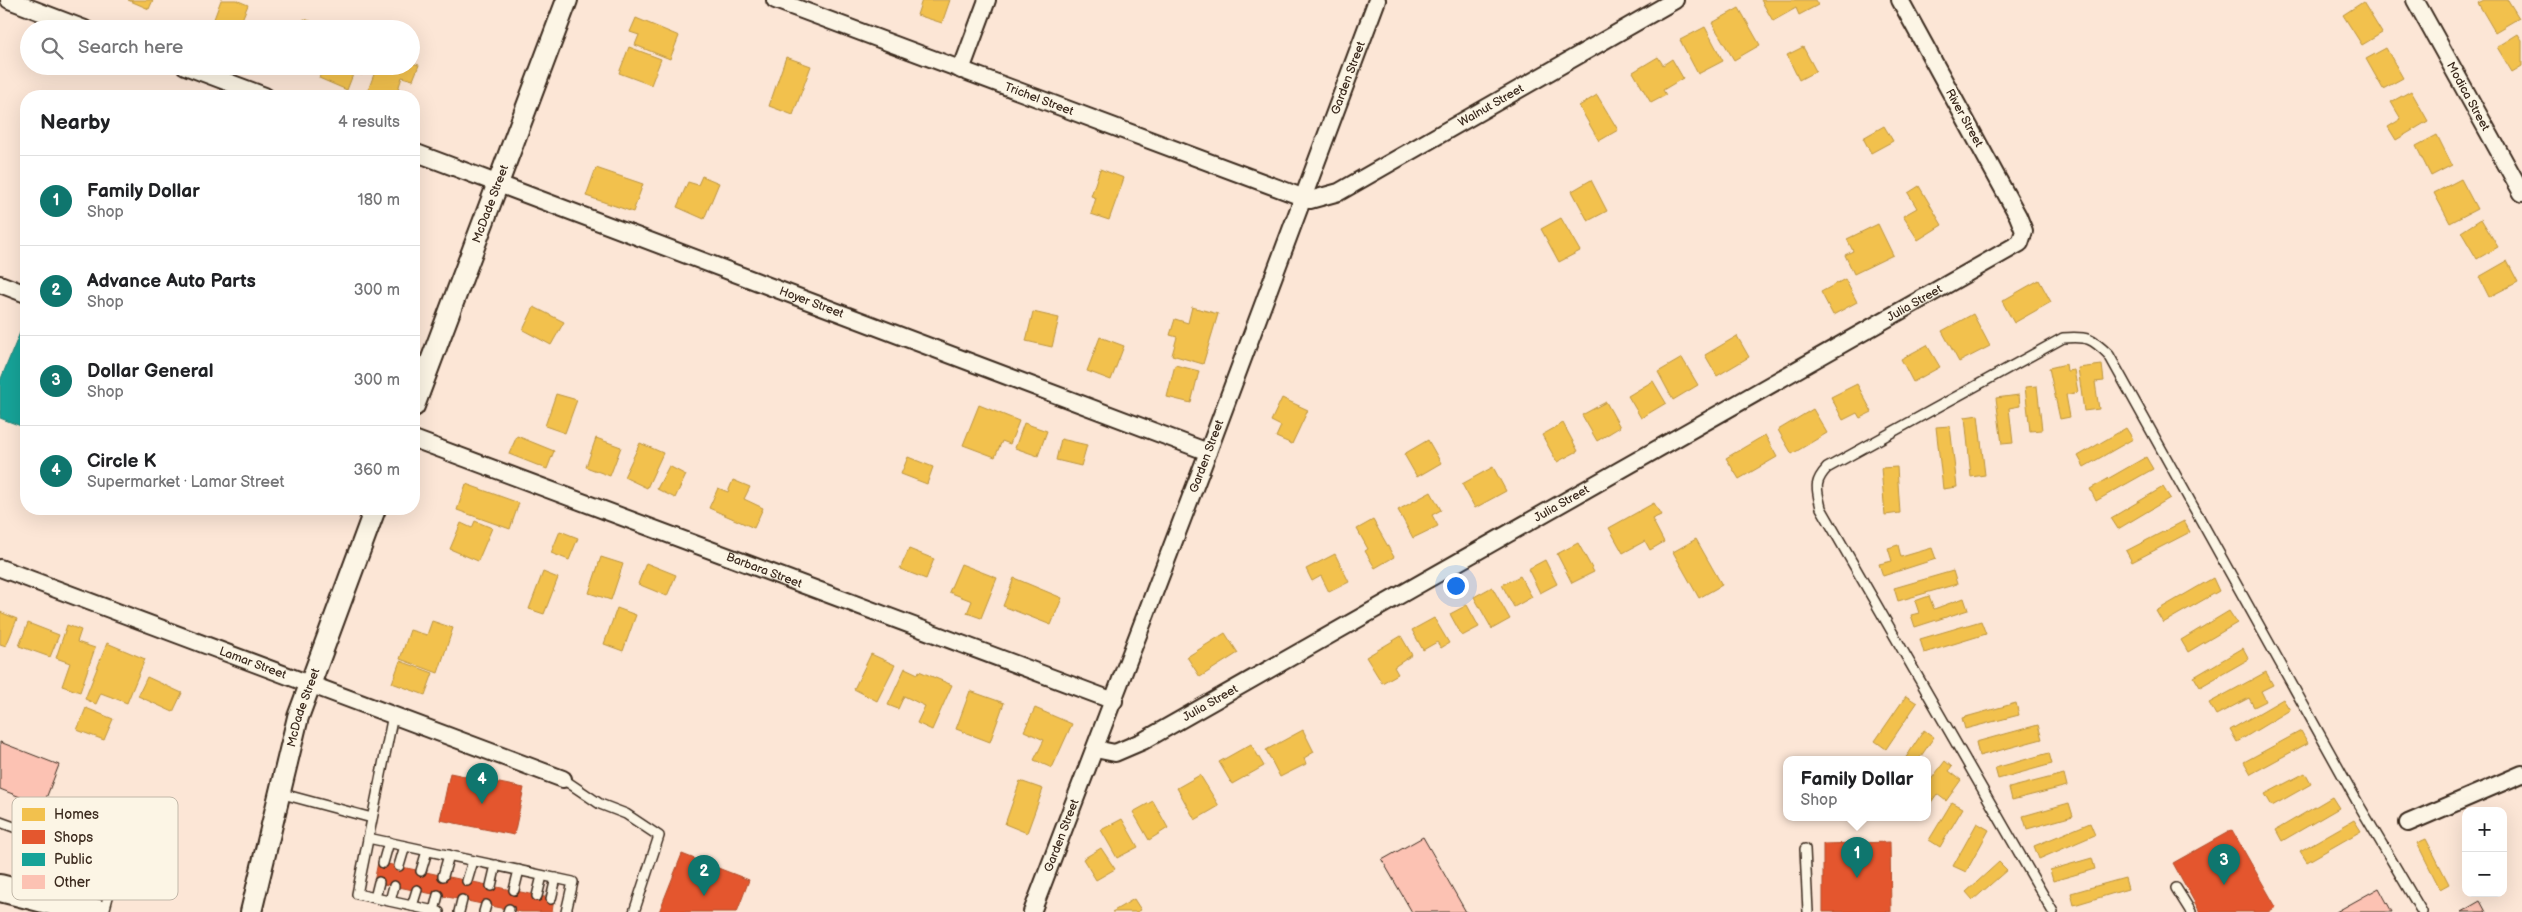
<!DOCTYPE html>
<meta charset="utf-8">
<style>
body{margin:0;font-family:"Balsamiq Sans",sans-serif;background:#f2f2f2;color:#202124}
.controls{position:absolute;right:15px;bottom:15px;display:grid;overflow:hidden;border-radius:10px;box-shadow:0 5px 20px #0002}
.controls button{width:45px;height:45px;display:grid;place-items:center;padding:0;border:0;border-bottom:1px solid #e0e0e0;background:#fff;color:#202124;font:25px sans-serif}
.you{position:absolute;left:1455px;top:585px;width:18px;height:18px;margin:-12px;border:4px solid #fff;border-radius:50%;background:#1a73e8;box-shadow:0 0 0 8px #1a73e833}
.badge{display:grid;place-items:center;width:32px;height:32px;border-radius:50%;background:#0f766e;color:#fff;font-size:16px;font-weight:700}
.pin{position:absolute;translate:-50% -41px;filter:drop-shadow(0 1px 2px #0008)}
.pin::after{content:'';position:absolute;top:26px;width:18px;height:15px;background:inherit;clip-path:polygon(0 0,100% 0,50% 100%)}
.popup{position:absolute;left:1783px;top:756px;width:148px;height:65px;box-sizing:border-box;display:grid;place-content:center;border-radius:10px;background:#fff;filter:drop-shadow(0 1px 4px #0005);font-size:16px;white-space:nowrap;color:#757577}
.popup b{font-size:19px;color:#202124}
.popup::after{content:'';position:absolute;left:50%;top:100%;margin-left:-10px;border:10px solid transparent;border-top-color:#fff}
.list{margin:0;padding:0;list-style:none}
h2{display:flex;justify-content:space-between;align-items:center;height:65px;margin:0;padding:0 20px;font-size:21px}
h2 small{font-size:16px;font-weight:400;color:#757577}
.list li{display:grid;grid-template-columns:32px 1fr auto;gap:15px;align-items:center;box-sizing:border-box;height:90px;padding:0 20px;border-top:1px solid #e0e0e0}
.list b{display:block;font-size:19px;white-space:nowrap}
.list p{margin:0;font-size:16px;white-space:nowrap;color:#757577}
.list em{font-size:16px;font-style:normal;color:#757577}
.icon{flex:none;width:28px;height:28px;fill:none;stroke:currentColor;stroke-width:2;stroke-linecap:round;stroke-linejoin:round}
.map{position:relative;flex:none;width:2522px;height:912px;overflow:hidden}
.search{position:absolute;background:#fff;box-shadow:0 5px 20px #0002;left:20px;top:20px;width:400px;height:55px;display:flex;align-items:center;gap:12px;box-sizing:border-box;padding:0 18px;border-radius:28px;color:#757577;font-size:19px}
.panel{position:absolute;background:#fff;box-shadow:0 5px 20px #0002;left:20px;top:90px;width:400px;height:425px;border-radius:20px}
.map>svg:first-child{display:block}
</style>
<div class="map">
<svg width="2522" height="912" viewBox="0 0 2522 912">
<rect width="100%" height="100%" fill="#fce6d6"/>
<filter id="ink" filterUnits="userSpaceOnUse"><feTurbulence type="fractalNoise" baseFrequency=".02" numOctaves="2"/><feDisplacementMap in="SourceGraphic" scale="10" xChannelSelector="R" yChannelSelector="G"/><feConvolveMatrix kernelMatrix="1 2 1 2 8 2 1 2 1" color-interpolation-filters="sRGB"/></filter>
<g filter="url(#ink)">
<g fill="#f2c14e" stroke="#bb9440">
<polygon points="128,0 153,0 149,9"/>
<polygon points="221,0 236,0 248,5 238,29 211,27"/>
<polygon points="922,0 950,0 942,23 917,15"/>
<polygon points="1761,0 1815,0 1818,5 1799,15 1796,8 1773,21"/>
<polygon points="2484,0 2508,0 2519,18 2495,32 2478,3"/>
<polygon points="2363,2 2382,33 2362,45 2343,15"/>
<polygon points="1739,8 1760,45 1734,60 1712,23"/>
<polygon points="636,18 679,36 670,59 635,45 639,35 630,32"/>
<polygon points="304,19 328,27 327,29 301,29"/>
<polygon points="1705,27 1723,61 1698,74 1680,40"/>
<polygon points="2518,34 2522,40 2522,66 2512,72 2497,47"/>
<polygon points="629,47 661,59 651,85 619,73"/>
<polygon points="1803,47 1816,71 1799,80 1787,55"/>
<polygon points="2386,48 2403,78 2383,89 2366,59"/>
<polygon points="786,57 811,66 793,115 769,106"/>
<polygon points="1658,57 1663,65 1672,59 1683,78 1663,90 1666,95 1651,103 1633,72"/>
<polygon points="411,63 419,65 413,80 402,77 396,96 366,96 377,66 411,66"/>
<polygon points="291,66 314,66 312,73"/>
<polygon points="324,66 366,66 362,75 354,72 347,90 319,78"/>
<polygon points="2411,91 2428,121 2396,140 2388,127 2401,119 2391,102"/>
<polygon points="1597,95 1618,130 1599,141 1579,106"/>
<polygon points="1884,126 1893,141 1871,153 1863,138"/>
<polygon points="2437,135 2452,165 2431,176 2416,146"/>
<polygon points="596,168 643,184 633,212 586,196"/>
<polygon points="1100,169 1124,178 1109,220 1091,214 1096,198 1091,196"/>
<polygon points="702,176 719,183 704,219 677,207 688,182 698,185"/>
<polygon points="2461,179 2477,209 2450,223 2434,193"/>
<polygon points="1591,180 1607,211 1588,221 1572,191"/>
<polygon points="1919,186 1942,225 1918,240 1903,216 1917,208 1908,193"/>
<polygon points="1561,218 1580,251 1559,262 1541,229"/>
<polygon points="2481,219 2498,247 2477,259 2461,232"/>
<polygon points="1878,224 1893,255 1854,274 1845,255 1853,251 1847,239"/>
<polygon points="2507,261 2518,282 2489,297 2479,277"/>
<polygon points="1845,279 1857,302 1833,315 1821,292"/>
<polygon points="2039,280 2051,302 2014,323 2002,301"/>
<polygon points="534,307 564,322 551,345 523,330"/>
<polygon points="1192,307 1218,314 1203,364 1172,355 1177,337 1170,335 1175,319 1188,323"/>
<polygon points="1033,312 1059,318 1052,347 1026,341"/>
<polygon points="1973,314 1990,346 1959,362 1942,331"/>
<polygon points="1737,336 1749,357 1717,376 1705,355"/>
<polygon points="1100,337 1124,346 1111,380 1087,371"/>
<polygon points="1927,345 1940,367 1913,382 1901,359"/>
<polygon points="1682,358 1698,385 1673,400 1658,372"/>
<polygon points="2066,364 2067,371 2074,370 2078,392 2066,395 2070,417 2060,419 2049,368"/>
<polygon points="1175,365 1199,371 1191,403 1167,397"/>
<polygon points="2102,365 2104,381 2095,382 2099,409 2084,411 2078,368"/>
<polygon points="1653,381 1666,403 1641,418 1628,396"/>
<polygon points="1857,384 1872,412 1860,418 1857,413 1843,420 1831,397"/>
<polygon points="2037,386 2042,430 2030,431 2025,387"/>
<polygon points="556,394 577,400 565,433 545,426"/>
<polygon points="2019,395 2020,406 2009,408 2013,443 2002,444 1996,398"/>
<polygon points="1282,398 1308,410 1292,444 1276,437 1281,426 1271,421"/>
<polygon points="1606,402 1620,427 1597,441 1582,415"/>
<polygon points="979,405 1019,421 1010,444 1002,441 995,457 963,445"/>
<polygon points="1813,409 1827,433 1792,454 1778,430"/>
<polygon points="1978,415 1985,475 1971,477 1965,417"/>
<polygon points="1024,423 1047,431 1038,456 1015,448"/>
<polygon points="1563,423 1578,451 1557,462 1542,435"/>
<polygon points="1950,426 1957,487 1943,489 1936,427"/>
<polygon points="2126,428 2133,439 2084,467 2078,456"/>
<polygon points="1765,435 1777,457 1739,479 1726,458"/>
<polygon points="517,436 554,451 547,469 509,454"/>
<polygon points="596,438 621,447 610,476 586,467"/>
<polygon points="1061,439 1087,445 1081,466 1056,460"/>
<polygon points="1428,440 1441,463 1417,477 1404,454"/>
<polygon points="640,443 663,453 647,488 624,477"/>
<polygon points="908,457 933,467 927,484 901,474"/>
<polygon points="2146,457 2153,469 2096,501 2090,489"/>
<polygon points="669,466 686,475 675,498 657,489"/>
<polygon points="1493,467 1506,491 1475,508 1462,484"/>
<polygon points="1897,467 1900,513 1885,515 1881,468"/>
<polygon points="733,480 750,487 744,499 763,508 754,528 709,508 718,488 728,492"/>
<polygon points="466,484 519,503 510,529 457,510"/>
<polygon points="2163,487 2170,498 2118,529 2111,518"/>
<polygon points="1431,492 1441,510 1432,515 1438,526 1413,538 1398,510"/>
<polygon points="1654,503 1661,515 1652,519 1664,542 1650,550 1645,541 1623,553 1609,528"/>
<polygon points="1373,520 1394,557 1375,568 1365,551 1368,549 1357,529"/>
<polygon points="475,521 492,528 478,561 450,549 461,523 472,528"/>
<polygon points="2184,521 2190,532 2132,562 2126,551"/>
<polygon points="560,531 578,538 569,560 551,553"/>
<polygon points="1696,539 1722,585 1699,598 1673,552"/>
<polygon points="1578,543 1594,572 1572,583 1557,554"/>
<polygon points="1898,545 1901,557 1932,548 1936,559 1883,576 1879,564 1892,561 1888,548"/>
<polygon points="909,549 934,559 926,579 900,569"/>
<polygon points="1335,554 1349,582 1329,592 1321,576 1312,581 1306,569"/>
<polygon points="601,557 623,564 611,600 589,593"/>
<polygon points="1545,560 1557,584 1540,593 1528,569"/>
<polygon points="646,563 676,575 667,596 638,584"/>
<polygon points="961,564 997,578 981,618 967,613 972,601 949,592"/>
<polygon points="1953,571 1957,584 1898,601 1894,588"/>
<polygon points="543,572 558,578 544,614 529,609"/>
<polygon points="1520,576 1532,597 1514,607 1502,585"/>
<polygon points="1014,578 1062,598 1051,625 1003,606"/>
<polygon points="2213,578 2219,591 2163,623 2156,611"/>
<polygon points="1492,587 1510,619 1492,629 1474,597"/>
<polygon points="1929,596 1934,609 1964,598 1968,610 1915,627 1911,615 1919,613 1915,601"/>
<polygon points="1467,605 1479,627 1462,636 1450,614"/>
<polygon points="617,608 636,615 623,651 604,644"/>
<polygon points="2229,611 2237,623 2188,652 2181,640"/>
<polygon points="0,612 17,619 6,646 0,644"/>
<polygon points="1434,618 1449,643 1441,648 1437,642 1423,650 1412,630"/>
<polygon points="432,621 453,628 438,673 400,659 410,630 427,635"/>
<polygon points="1981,621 1986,634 1924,653 1920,639"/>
<polygon points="28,623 59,635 50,657 19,646"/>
<polygon points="67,625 81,630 77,642 95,648 80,692 62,686 70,663 56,658"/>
<polygon points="1225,633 1238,653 1200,677 1187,657"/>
<polygon points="1401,636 1412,655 1394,667 1398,674 1382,683 1366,657"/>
<polygon points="107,643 145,659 127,703 101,693 96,704 85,699"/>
<polygon points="2243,648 2249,659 2200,687 2194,677"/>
<polygon points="871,654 895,665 877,701 854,689"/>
<polygon points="400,661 433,673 425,695 392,683"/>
<polygon points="905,668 918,674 919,671 952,685 932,730 917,723 925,706 904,696 898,709 888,705"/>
<polygon points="2266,672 2273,685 2261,691 2266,701 2254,707 2249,698 2216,715 2209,703"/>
<polygon points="147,677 182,693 173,712 138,696"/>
<polygon points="970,691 1004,703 990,742 956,729"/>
<polygon points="1906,696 1917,703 1886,749 1875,741"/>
<polygon points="2283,699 2290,710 2237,742 2230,730"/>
<polygon points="2016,703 2019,715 1965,729 1962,718"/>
<polygon points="86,708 113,719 104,740 77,730"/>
<polygon points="1035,708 1072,724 1052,768 1034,760 1044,740 1024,731"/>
<polygon points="2038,725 2042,739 1979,756 1976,742"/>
<polygon points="1303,730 1314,752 1304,758 1306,764 1280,777 1266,750"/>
<polygon points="1924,730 1934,737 1919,759 1905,759"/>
<polygon points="2301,731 2308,743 2251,774 2244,762"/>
<polygon points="1251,744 1264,766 1232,784 1219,762"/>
<polygon points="2049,753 2052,764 1998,779 1995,768"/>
<polygon points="1945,761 1952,767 1949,771 1961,780 1946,801 1937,794 1927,808 1927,785"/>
<polygon points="2305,773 2311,784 2272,806 2265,794"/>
<polygon points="2064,774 2067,786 2012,800 2009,788"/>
<polygon points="1200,775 1219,806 1195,820 1177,788"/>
<polygon points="1020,781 1043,789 1027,833 1005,824"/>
<polygon points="2332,797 2339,808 2282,841 2276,830"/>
<polygon points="1153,801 1168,828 1149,840 1133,812"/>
<polygon points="1952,802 1963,808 1940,847 1929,840"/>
<polygon points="2069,803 2073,816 2027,829 2023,816"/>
<polygon points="1122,819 1138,847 1117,858 1101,830"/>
<polygon points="2354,820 2361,831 2307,862 2300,851"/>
<polygon points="1977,823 1989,830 1966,872 1953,866"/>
<polygon points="2090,823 2095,835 2039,859 2034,846"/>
<polygon points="2426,839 2449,884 2440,889 2417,843"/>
<polygon points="1101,848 1115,869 1096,880 1083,859"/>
<polygon points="2092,858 2095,869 2053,881 2050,870"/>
<polygon points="1999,862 2007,870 1973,900 1966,892"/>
<polygon points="2125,878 2128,889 2074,905 2071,893"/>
<polygon points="1134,899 1141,910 1137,912 1112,912"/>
</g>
<g fill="#e4572e" stroke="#b14a29">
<polygon points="450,773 524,788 514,835 440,820"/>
<polygon points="2232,830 2276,907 2268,912 2200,912 2173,863"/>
<polygon points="1890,842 1891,912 1823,912 1823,844"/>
<polygon points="682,854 749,880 737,912 659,912"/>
<polygon points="378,862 554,899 552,912 521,912 374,882"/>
</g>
<polygon fill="#17a398" stroke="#227f73" points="24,323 26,324 26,428 0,418 0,381"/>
<g fill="#fcc2b3" stroke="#3b2a1e">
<polygon points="0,742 59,765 43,806 0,789"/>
<polygon points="1423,837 1466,912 1412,912 1382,860"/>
<polygon points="2379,888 2392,912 2336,912"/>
<polygon points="2480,901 2486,912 2461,912"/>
</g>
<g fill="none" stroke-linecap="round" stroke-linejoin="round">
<g stroke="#3b2a1e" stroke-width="12">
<g id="service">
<polyline points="393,715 357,894 439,912"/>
<polyline points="563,779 600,804 626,814 659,836 634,912"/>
<polyline points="279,793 372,818"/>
<polyline points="0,822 25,831"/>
<polyline points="368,838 573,882 566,912"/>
<polyline points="1805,849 1808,912"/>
<polyline points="383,863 389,842"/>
<polyline points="399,866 405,846"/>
<polyline points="421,871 427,851"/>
<polyline points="443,876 449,855"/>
<polyline points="467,881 473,861"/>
<polyline points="491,886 496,865"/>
<polyline points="2176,888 2191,912"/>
<polyline points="514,890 519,870"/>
<polyline points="45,896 58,846 116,867 104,912"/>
<polyline points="537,896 542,876"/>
<polyline points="375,898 379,882"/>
<polyline points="551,899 556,878"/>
<polyline points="390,901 394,886"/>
<polyline points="412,906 417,890"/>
<polyline points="434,911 438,895"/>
<polyline points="459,912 462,900"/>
<polyline points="484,912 486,905"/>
<polyline points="508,912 509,909"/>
<path d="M2053 912 1821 508C1817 489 1813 483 1827 468L2063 338C2087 336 2092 338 2109 355L2359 805 2422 912"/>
</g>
</g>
<g stroke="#3b2a1e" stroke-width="20">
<g id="minor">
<polyline points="9,0 85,29"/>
<path id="s1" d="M775 0 1310 200 1339 192 1675 0"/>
<path id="s2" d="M2415 0 2522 193"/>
<polyline points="185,66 265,96"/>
<polyline points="961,70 987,0"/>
<path id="s3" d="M414 152 1208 452"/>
<polyline points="0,284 26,294"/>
<path id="s4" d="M414 439 1114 701"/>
<path id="s5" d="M0 568 563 779"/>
<path id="s6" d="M1095 749 1115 753 1143 741 2020 243 2024 231 2018 216 1900 0"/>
<polyline points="2408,823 2522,774"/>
<path id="s7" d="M1032 912 1208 452 1377 0"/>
</g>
</g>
<g stroke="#3b2a1e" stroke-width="24">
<g id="tertiary">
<path id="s8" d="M414 406 567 0"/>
<path id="s9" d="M251 912 298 717 375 509"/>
</g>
</g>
<g stroke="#3b2a1e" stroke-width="30">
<polyline id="primary" points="0,888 95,912"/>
</g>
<use href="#service" stroke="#fcf5e5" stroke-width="9"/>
<use href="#minor" stroke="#fcf5e5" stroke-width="16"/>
<use href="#tertiary" stroke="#fcf5e5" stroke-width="20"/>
<use href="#primary" stroke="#fcf5e5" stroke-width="26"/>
</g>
</g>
<g text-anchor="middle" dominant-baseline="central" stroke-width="5" stroke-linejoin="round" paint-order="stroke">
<g font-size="12" fill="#3b2a1e" stroke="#fcf5e5">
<text stroke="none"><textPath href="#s7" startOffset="892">Garden Street</textPath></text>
<text stroke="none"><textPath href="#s2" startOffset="110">Modica Street</textPath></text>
<text stroke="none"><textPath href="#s1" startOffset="282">Trichel Street</textPath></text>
<text stroke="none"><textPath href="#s1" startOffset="776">Walnut Street</textPath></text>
<text transform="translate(1964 118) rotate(61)">River Street</text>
<text stroke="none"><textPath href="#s8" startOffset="216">McDade Street</textPath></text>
<text stroke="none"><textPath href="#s3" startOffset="425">Hoyer Street</textPath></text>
<text stroke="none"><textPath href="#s6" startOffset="938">Julia Street</textPath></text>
<text stroke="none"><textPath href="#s7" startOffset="488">Garden Street</textPath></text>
<text stroke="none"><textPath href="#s6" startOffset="532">Julia Street</textPath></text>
<text stroke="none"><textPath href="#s4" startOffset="374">Barbara Street</textPath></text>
<text stroke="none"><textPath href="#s5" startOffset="270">Lamar Street</textPath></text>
<text stroke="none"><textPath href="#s6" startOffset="128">Julia Street</textPath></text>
<text stroke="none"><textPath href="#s9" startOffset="211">McDade Street</textPath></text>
<text stroke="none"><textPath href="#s7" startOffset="82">Garden Street</textPath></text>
</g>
</g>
<rect x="12" y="797" width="166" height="103" rx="8" fill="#fcf5e5" stroke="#c2b8a9" stroke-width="1"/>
<rect x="22" y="808" width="23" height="13" fill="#f2c14e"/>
<rect x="22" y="830" width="23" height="14" fill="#e4572e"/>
<rect x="22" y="853" width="23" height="13" fill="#17a398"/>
<rect x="22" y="875" width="23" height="14" fill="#fcc2b3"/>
<g font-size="14" fill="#3b2a1e">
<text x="54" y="819">Homes</text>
<text x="54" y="842">Shops</text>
<text x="54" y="864">Public</text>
<text x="54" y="887">Other</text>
</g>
</svg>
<div class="controls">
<button>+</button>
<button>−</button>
</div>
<div class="you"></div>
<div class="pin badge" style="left:1857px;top:878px">1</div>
<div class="popup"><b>Family Dollar</b>Shop</div>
<div class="pin badge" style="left:704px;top:896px">2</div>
<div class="pin badge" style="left:2224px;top:885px">3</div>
<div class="pin badge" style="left:482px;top:804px">4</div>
<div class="search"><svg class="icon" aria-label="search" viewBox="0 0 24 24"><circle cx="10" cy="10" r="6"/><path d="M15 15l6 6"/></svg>Search here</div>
<section class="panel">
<h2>Nearby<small>4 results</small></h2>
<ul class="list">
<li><span class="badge">1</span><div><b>Family Dollar</b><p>Shop</p></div><em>180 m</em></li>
<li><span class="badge">2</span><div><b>Advance Auto Parts</b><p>Shop</p></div><em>300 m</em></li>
<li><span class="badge">3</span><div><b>Dollar General</b><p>Shop</p></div><em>300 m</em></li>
<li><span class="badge">4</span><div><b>Circle K</b><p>Supermarket · Lamar Street</p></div><em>360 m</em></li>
</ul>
</section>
</div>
